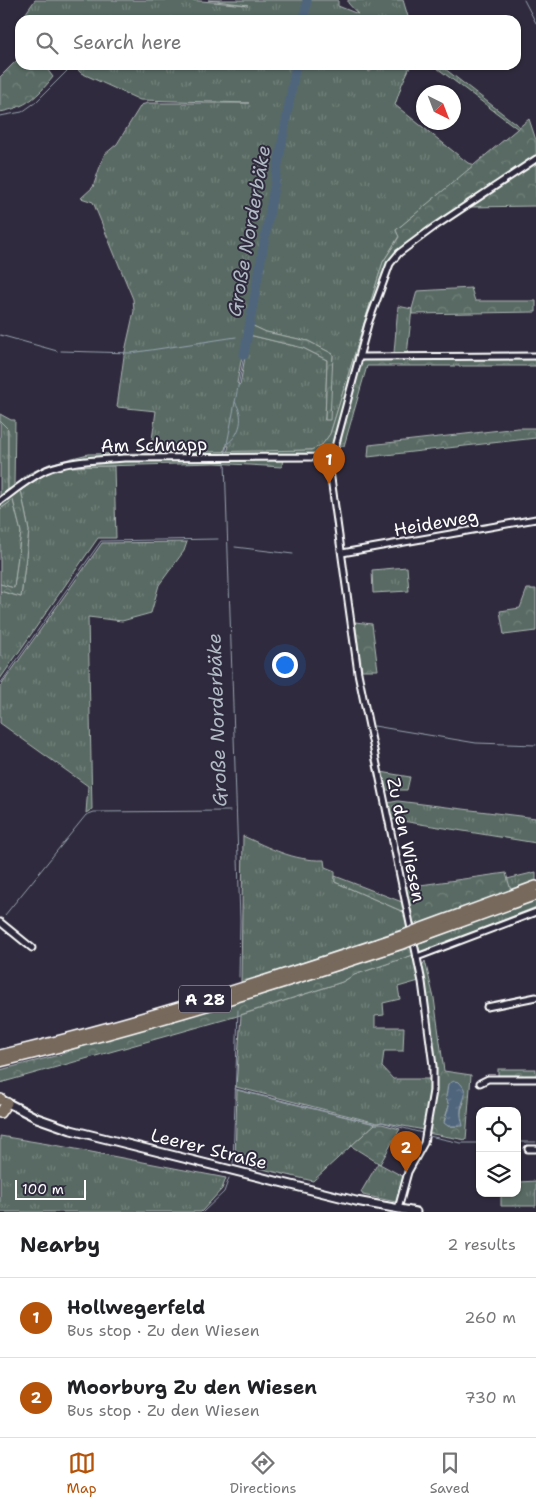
<!DOCTYPE html>
<meta charset="utf-8">
<style>
body{margin:0;font-family:"Shantell Sans",sans-serif;background:#f6f6f6;color:#202124}
.controls{position:absolute;right:15px;bottom:15px;display:grid;overflow:hidden;border-radius:10px;box-shadow:0 1px 4px #0004}
.controls button{width:45px;height:45px;display:grid;place-items:center;padding:0;border:0;border-bottom:1px solid #e0e0e0;background:#fff;color:#202124;font:25px sans-serif}
.compass{position:absolute;left:416px;top:85px;width:45px;height:45px;border-radius:50%;background:#fff;box-shadow:0 1px 4px #0004;rotate:138deg}
.scale{position:absolute;left:15px;bottom:12px;width:71px;box-sizing:border-box;padding-left:5px;border:2px solid #fff;border-top:0;font-size:14px;line-height:18px;white-space:nowrap;color:#fff;-webkit-text-stroke:4px #2f2a3d;paint-order:stroke}
.you{position:absolute;left:284px;top:664px;width:18px;height:18px;margin:-12px;border:4px solid #fff;border-radius:50%;background:#1a73e8;box-shadow:0 0 0 8px #1a73e833}
.badge{display:grid;place-items:center;width:32px;height:32px;border-radius:50%;background:#b45309;color:#fff;font-size:16px;font-weight:700}
.pin{position:absolute;translate:-50% -41px;filter:drop-shadow(0 1px 2px #0008)}
.pin::after{content:'';position:absolute;top:26px;width:18px;height:15px;background:inherit;clip-path:polygon(0 0,100% 0,50% 100%)}
.list{margin:0;padding:0;list-style:none}
h2{display:flex;justify-content:space-between;align-items:center;height:65px;margin:0;padding:0 20px;font-size:21px}
h2 small{font-size:16px;font-weight:400;color:#757577}
.list li{display:grid;grid-template-columns:32px 1fr auto;gap:15px;align-items:center;box-sizing:border-box;height:80px;padding:0 20px;border-top:1px solid #e0e0e0}
.list b{display:block;font-size:19px;white-space:nowrap}
.list p{margin:0;font-size:16px;white-space:nowrap;color:#757577}
.list em{font-size:16px;font-style:normal;color:#757577}
.icon{flex:none;width:28px;height:28px;fill:none;stroke:currentColor;stroke-width:2;stroke-linecap:round;stroke-linejoin:round}
.map{position:relative;flex:none;width:536px;height:1212px;overflow:hidden}
.search{position:absolute;background:#fff;box-shadow:0 1px 4px #0004;left:15px;right:15px;top:15px;height:55px;display:flex;align-items:center;gap:12px;box-sizing:border-box;padding:0 18px;border-radius:15px;color:#757577;font-size:19px}
.sheet{height:225px;background:#fff}
nav{display:flex;justify-content:space-around;align-items:center;box-sizing:border-box;height:70px;border-top:1px solid #e0e0e0;background:#fff;font-size:14px;color:#757577}
nav a{display:grid;justify-items:center;gap:2px}
nav .on{color:#b45309}
.map>svg:first-child{display:block}
</style>
<div class="map">
<svg width="536" height="1212" viewBox="0 0 536 1212">
<defs>
<pattern id="grass-tufts" width="24" height="20" patternUnits="userSpaceOnUse" patternTransform="scale(1.25)"><rect width="24" height="20" fill="#596b64"/><path d="M3 7l-1-3M5 7V3M7 7l1-3M15 17l-1-3M17 17v-4M19 17l1-3" fill="none" stroke="#72817b"/></pattern>
<pattern id="forest-crowns" width="20" height="18" patternUnits="userSpaceOnUse" patternTransform="scale(1.25)"><rect width="20" height="18" fill="#596b64"/><path d="M2 6a3 3 0 1 1 6 0M12 15a3 3 0 1 1 6 0" fill="none" stroke="#72817b"/></pattern>
<pattern id="water-ripples" width="26" height="14" patternUnits="userSpaceOnUse" patternTransform="scale(1.25)"><rect width="26" height="14" fill="#50657c"/><path d="M2 4q2-2 4 0t4 0M15 11q2-2 4 0t4 0" fill="none" stroke="#6a7c90"/></pattern>
</defs>
<rect width="100%" height="100%" fill="#2f2a3d"/>
<filter id="ink" filterUnits="userSpaceOnUse"><feTurbulence type="fractalNoise" baseFrequency=".02" numOctaves="2"/><feDisplacementMap in="SourceGraphic" scale="10" xChannelSelector="R" yChannelSelector="G"/><feConvolveMatrix kernelMatrix="1 2 1 2 8 2 1 2 1" color-interpolation-filters="sRGB"/></filter>
<g filter="url(#ink)">
<g fill="url(#grass-tufts)" stroke="#acb5b2">
<polygon points="35,0 189,0 248,5 208,0 307,0 303,20 21,20"/>
<polygon points="308,0 338,0 338,6 358,14 348,3 348,0 403,0 409,20 305,20"/>
<polygon points="79,65 295,65 237,383 240,385 249,335 303,348 327,360 325,420 333,354 308,341 266,332 251,325 297,65 366,65 369,72 375,68 374,65 411,65 402,84 395,105 468,163 476,165 396,230 399,236 383,262 330,434 322,445 311,450 227,453 229,446 226,446 224,453 150,454 156,411 117,407 124,356 134,311 133,299 93,202 81,198 93,187 104,155 117,144 141,105 148,103 249,103 140,100 81,73 77,69"/>
<polygon points="433,65 440,65 520,127 518,129"/>
<polygon points="398,306 412,309 407,355 394,353"/>
<polygon points="0,421 8,429 8,490 0,496"/>
<polygon points="114,466 116,538 98,538 0,679 0,591 21,597 29,531 21,490 47,473 63,467"/>
<polygon points="13,500 21,532 14,588 0,584 0,509"/>
<polygon points="187,542 184,551 159,585 151,613 122,621 88,617 92,809 86,813 88,786 0,723 0,687 102,543"/>
<polygon points="407,567 409,591 373,593 372,570"/>
<polygon points="381,772 410,777 407,790 385,790"/>
<polygon points="398,801 536,818 536,843 390,819 387,803"/>
<path d="M243 836C270 848 293 861 324 860L325 867 335 871V882L406 913 409 927 241 983Z"/>
<polygon points="536,872 536,881 511,891 507,879"/>
<polygon points="536,899 536,907 421,953 417,944"/>
<polygon points="413,955 419,981 398,987 400,999 383,1003 384,1015 375,1016 375,1027 404,1027 403,1051 384,1051 382,1067 393,1079 430,1079 428,1106 424,1130 382,1122 377,1123 236,1087 241,1015 342,982 354,975"/>
<polygon points="237,1090 375,1124 313,1181 241,1164 235,1161"/>
<polygon points="0,1136 60,1146 226,1178 222,1189 201,1212 0,1212"/>
<polygon points="378,1163 404,1177 396,1202 363,1195 361,1192"/>
<polygon points="517,1180 520,1182 536,1181 536,1206 501,1206 501,1193 517,1193"/>
</g>
<g fill="url(#forest-crowns)" stroke="#acb5b2" fill-rule="evenodd">
<path d="M20 57V65H44L53 77C37 97 27 107 0 112V77Z"/>
<polygon points="529,119 536,140 536,206 469,207 466,204 431,227 388,265 360,359 536,357 536,366 367,366 344,446 340,446 339,448 332,447 327,452 321,454 283,455 282,467 215,463 63,467 47,473 21,490 29,531 21,597 0,591 0,584 14,588 21,532 13,500 0,509 0,496 8,490 8,429 0,421 0,414 11,420 15,420 14,486 28,474 49,464 88,454 311,450 322,445 330,434 383,262 399,237 396,230"/>
<polygon points="471,288 475,301 536,301 536,312 412,314 412,309 417,291"/>
<polygon points="251,325 266,332 308,341 333,354 330,420 325,420 327,360 303,348 249,335"/>
<polygon points="518,428 536,428 536,438 368,457 369,445"/>
<polygon points="527,589 536,589 536,631 504,635 500,611 520,608"/>
<polygon points="355,622 372,624 378,670 362,670"/>
<polygon points="506,873 511,891 413,926 410,913 406,913 335,882 335,876 402,902 408,901 406,887"/>
<polygon points="411,947 413,955 354,975 342,982 234,1017 0,1083 0,1070 59,1055 76,1048 240,1002"/>
<path d="M425 961 434 998 444 1071 471 1075 466 1140 427 1133 434 1108 436 1070 422 966ZM446 1097 464 1102 461 1110 460 1126H448L444 1121 449 1106Z"/>
<rect x="498" y="1069" width="38" height="8"/>
<polygon points="375,1124 382,1124 400,1129 380,1164 351,1146"/>
</g>
<path fill="url(#water-ripples)" stroke="#96a3b0" d="M454 1081 459 1082C470 1093 463 1097 461 1109 460 1115 462 1121 463 1126H448L444 1123 449 1106 446 1097 448 1084Z"/>
<g fill="none" stroke-linecap="round" stroke-linejoin="round">
<g stroke="#96a3b0" stroke-width="1">
<polyline points="524,0 536,23"/>
<polyline points="0,116 22,112 36,102 73,65"/>
<polyline points="0,335 57,351"/>
<polyline points="61,351 131,353 236,337"/>
<path d="M227 444C241 434 245 416 235 402"/>
<polyline points="225,455 244,355"/>
<polyline points="225,461 240,920 239,977"/>
<polyline points="235,547 293,554"/>
<polyline points="0,684 101,541 218,539"/>
<polyline points="374,726 476,743 536,745"/>
<polyline points="5,915 86,815 94,812 230,811"/>
<polyline points="235,1089 377,1124 381,1122 422,1133"/>
<polyline points="429,1136 461,1143 480,1143"/>
<polyline points="517,1142 536,1142"/>
<polyline points="233,1163 238,1010"/>
<polyline points="203,1212 224,1192 229,1178"/>
</g>
<g stroke="#50657c" stroke-width="9">
<polyline points="304,20 307,0"/>
<polyline points="244,355 296,65"/>
</g>
<g stroke="#fff" stroke-width="9">
<g id="minor">
<polyline points="359,357 536,356"/>
<polyline points="319,457 326,462 330,470"/>
<path d="M0 501C15 490 29 478 46 470 70 460 99 460 124 458L319 457 329 454 333 450"/>
<polyline points="342,553 536,519"/>
<polyline points="0,922 32,948"/>
<polyline points="417,957 536,912"/>
<polyline points="487,1007 536,997"/>
<polyline points="480,1083 488,1079 536,1079"/>
<polyline points="528,1149 536,1149"/>
<polyline points="398,1209 408,1172 424,1143 433,1091 433,1066 422,982 358,673 330,471 331,462 368,324 390,264 399,253 434,227 536,159"/>
</g>
</g>
<g stroke="#fff" stroke-width="11">
<polyline id="secondary" points="2,1100 37,1118 71,1130 356,1201 416,1212"/>
</g>
<g stroke="#fff" stroke-width="12">
<g id="motorway">
<polyline points="419,929 536,886"/>
<polyline points="420,937 536,895"/>
<path d="M0 1055C137 1023 271 979 404 935"/>
<path d="M0 1062C137 1029 271 988 405 943"/>
<polyline points="0,1100 1,1099"/>
<polyline points="0,1113 7,1103"/>
</g>
</g>
<use href="#minor" stroke="#2f2a3d" stroke-width="5"/>
<use href="#secondary" stroke="#2f2a3d" stroke-width="7"/>
<use href="#motorway" stroke="#77695c" stroke-width="9"/>
<g stroke="#fff" stroke-width="12" stroke-linecap="butt">
<g id="motorway-bridge">
<polyline points="404,935 419,929"/>
<polyline points="405,943 420,937"/>
</g>
</g>
<use href="#motorway-bridge" stroke="#77695c" stroke-width="9"/>
</g>
</g>
<g text-anchor="middle" dominant-baseline="central" stroke-width="4" stroke-linejoin="round" paint-order="stroke">
<rect fill="#2f2a3d" stroke="#c1bfc5" stroke-width="1" x="179" y="985.5" width="52" height="27" rx="4"/>
<g font-size="16" font-weight="bold" fill="#fff">
<text x="205" y="999">A 28</text>
</g>
<g font-size="18" fill="#fff" stroke="#2f2a3d">
<text transform="translate(154 445) rotate(-1)">Am Schnapp</text>
<text transform="translate(436 523) rotate(-10)">Heideweg</text>
<text transform="translate(406 840) rotate(78)">Zu den Wiesen</text>
<text transform="translate(209 1149) rotate(14)">Leerer Straße</text>
</g>
<g font-size="19" font-style="italic" fill="#b0bac4" stroke="#2f2a3d">
<text transform="translate(249 231) rotate(-80)">Große Norderbäke</text>
<text transform="translate(217 720) rotate(-92)">Große Norderbäke</text>
</g>
</g>
</svg>
<div class="controls">
<button><svg class="icon" aria-label="locate" viewBox="0 0 24 24"><circle cx="12" cy="12" r="6"/><path d="M12 2v4M12 18v4M2 12h4M18 12h4"/></svg></button>
<button><svg class="icon" aria-label="layers" viewBox="0 0 24 24"><path d="M12 4l9 5-9 5-9-5zM3 14l9 5 9-5"/></svg></button>
</div>
<svg class="compass" viewBox="-18 -18 36 36"><path d="M0-13l5 13h-10z" fill="#e53935"/><path d="M0 13l5-13h-10z" fill="#757577"/></svg>
<div class="scale">100 m</div>
<div class="you"></div>
<div class="pin badge" style="left:329px;top:484px">1</div>
<div class="pin badge" style="left:406px;top:1172px">2</div>
<div class="search"><svg class="icon" aria-label="search" viewBox="0 0 24 24"><circle cx="10" cy="10" r="6"/><path d="M15 15l6 6"/></svg>Search here</div>
</div>
<section class="sheet">
<h2>Nearby<small>2 results</small></h2>
<ul class="list">
<li><span class="badge">1</span><div><b>Hollwegerfeld</b><p>Bus stop · Zu den Wiesen</p></div><em>260 m</em></li>
<li><span class="badge">2</span><div><b>Moorburg Zu den Wiesen</b><p>Bus stop · Zu den Wiesen</p></div><em>730 m</em></li>
</ul>
</section>
<nav>
<a class="on"><svg class="icon" aria-label="map" viewBox="0 0 24 24"><path d="M3 6l6-2 6 2 6-2v14l-6 2-6-2-6 2zM9 4v14M15 6v14"/></svg>Map</a>
<a><svg class="icon" aria-label="directions" viewBox="0 0 24 24"><path d="M12 3l9 9-9 9-9-9zM9 14v-3h6M13 9l2 2-2 2"/></svg>Directions</a>
<a><svg class="icon" aria-label="saved" viewBox="0 0 24 24"><path d="M7 4h10v16l-5-4-5 4z"/></svg>Saved</a>
</nav>
